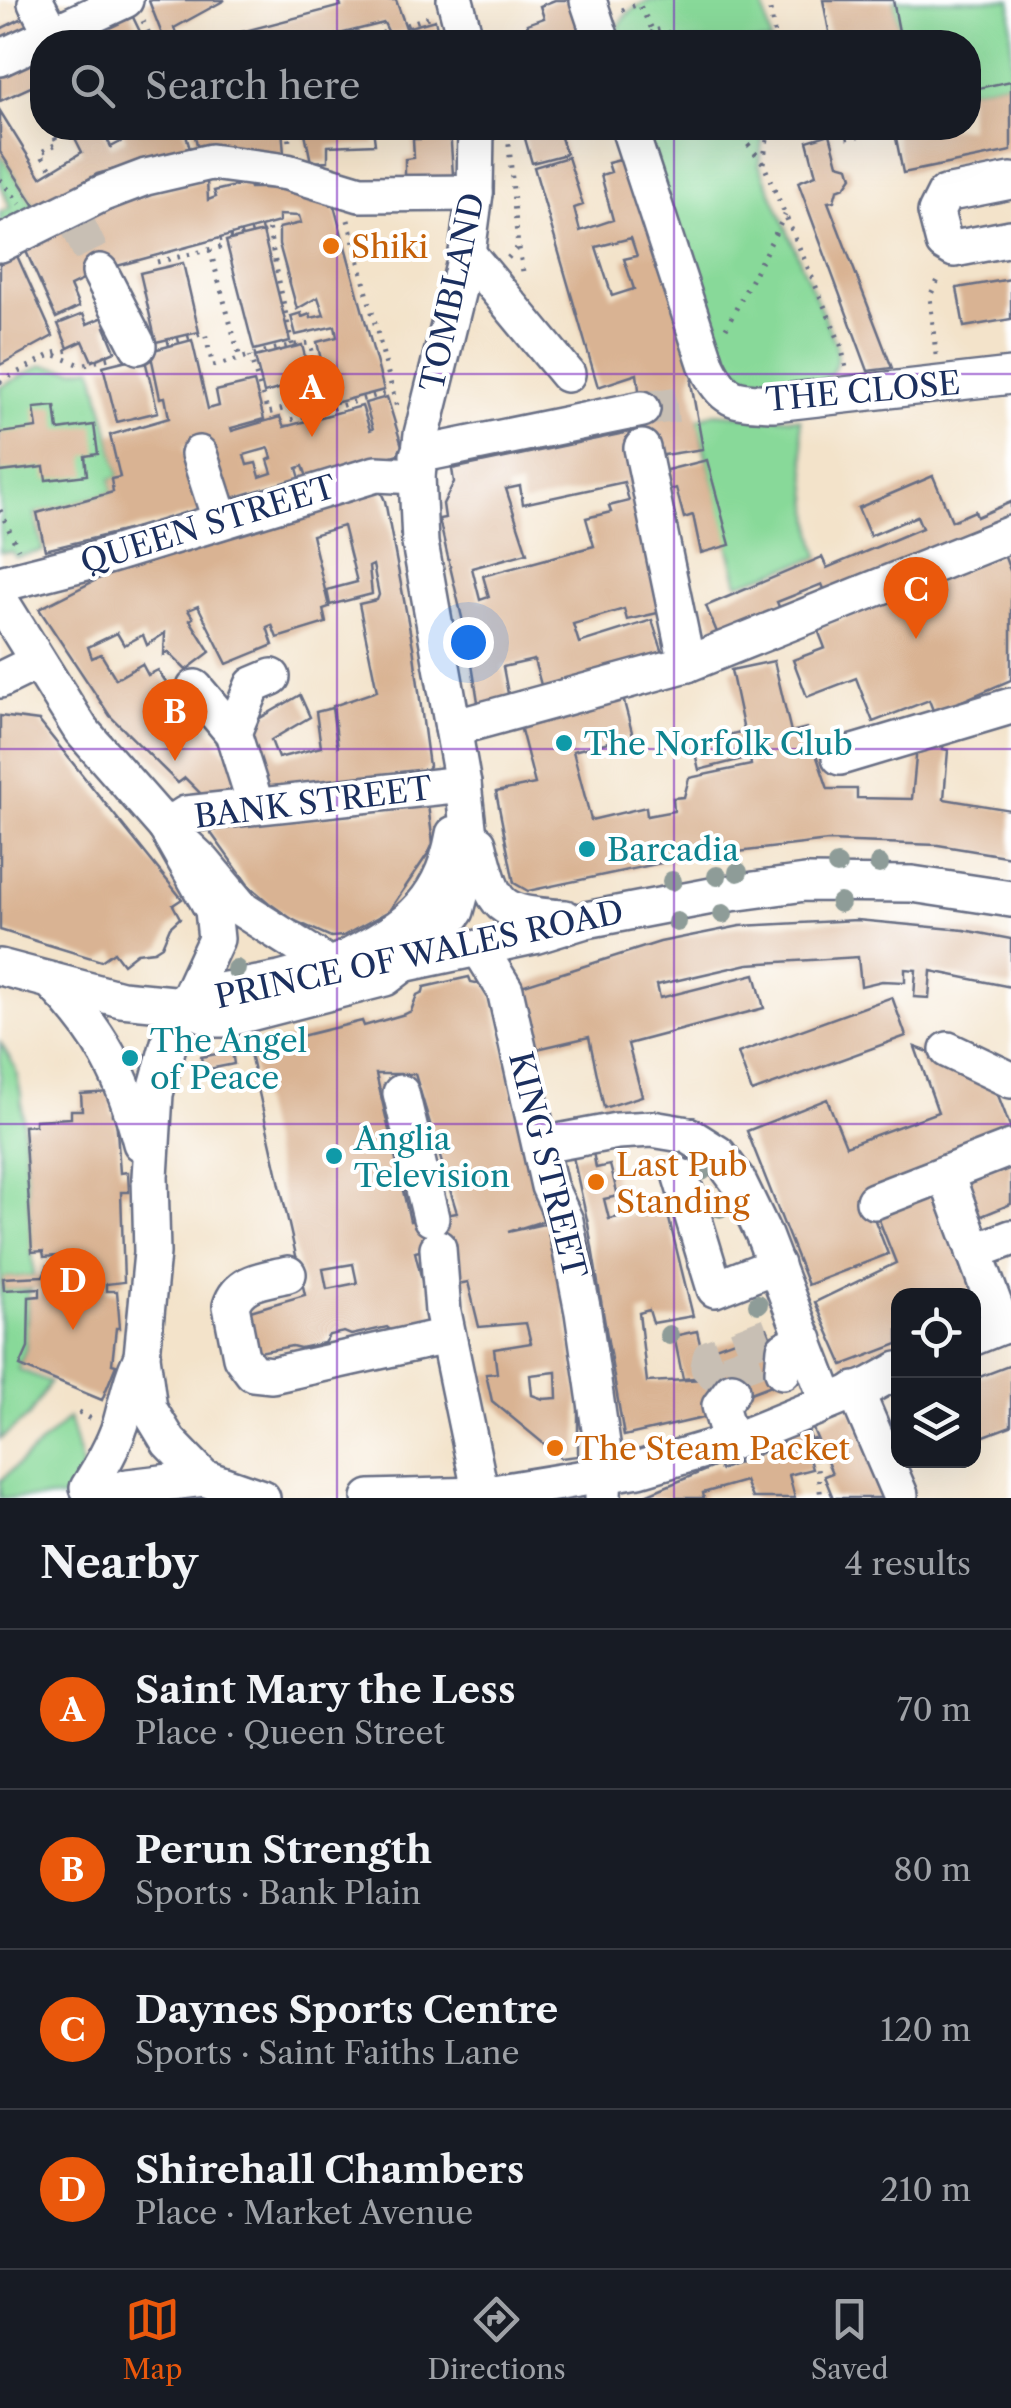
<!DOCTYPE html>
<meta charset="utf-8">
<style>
body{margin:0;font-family:"Libre Caslon Text",serif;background:#242831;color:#f1f3f6}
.controls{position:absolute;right:30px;bottom:30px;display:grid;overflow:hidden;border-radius:20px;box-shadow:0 10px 40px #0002}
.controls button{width:90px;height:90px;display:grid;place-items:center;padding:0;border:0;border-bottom:2px solid #363941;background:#171b24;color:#f1f3f6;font:50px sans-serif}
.you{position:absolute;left:468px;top:642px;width:35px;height:35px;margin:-25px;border:8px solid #fff;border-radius:50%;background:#1a73e8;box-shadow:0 0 0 15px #1a73e833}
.badge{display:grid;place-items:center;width:65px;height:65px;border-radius:50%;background:#ea580c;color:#fff;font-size:32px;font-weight:700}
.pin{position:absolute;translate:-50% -82px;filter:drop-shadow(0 2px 5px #0008)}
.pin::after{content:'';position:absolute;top:52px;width:35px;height:30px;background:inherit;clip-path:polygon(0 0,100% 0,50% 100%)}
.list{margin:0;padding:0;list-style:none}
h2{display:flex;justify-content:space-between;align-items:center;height:130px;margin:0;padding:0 40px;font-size:42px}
h2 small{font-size:32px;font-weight:400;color:#9ea1a6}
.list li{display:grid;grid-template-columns:65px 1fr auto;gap:30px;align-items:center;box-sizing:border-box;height:160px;padding:0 40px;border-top:2px solid #363941}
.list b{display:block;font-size:38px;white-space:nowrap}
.list p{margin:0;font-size:32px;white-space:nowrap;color:#9ea1a6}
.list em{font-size:32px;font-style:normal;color:#9ea1a6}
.icon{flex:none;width:55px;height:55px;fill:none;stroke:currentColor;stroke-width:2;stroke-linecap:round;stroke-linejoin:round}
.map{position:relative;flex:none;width:1011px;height:1498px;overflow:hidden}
.search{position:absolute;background:#171b24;box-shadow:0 10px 40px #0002;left:30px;right:30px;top:30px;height:110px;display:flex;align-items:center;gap:25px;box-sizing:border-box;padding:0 35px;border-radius:40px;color:#9ea1a6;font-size:38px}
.sheet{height:770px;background:#171b24}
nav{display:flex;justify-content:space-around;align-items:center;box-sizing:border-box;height:140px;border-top:2px solid #363941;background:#171b24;font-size:28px;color:#9ea1a6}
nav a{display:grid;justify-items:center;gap:5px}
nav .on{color:#ea580c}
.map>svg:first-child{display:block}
</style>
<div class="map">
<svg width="1011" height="1498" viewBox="0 0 1011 1498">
<rect width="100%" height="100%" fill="#fff"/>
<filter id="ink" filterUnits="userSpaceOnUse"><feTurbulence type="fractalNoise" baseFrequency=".01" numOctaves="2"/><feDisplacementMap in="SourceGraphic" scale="20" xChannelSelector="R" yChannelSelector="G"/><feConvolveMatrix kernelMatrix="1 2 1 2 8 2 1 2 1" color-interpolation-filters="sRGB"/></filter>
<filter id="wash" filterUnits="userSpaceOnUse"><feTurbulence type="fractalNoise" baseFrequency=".0048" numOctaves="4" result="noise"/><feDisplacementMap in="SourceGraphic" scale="40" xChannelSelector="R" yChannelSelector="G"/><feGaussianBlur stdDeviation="2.25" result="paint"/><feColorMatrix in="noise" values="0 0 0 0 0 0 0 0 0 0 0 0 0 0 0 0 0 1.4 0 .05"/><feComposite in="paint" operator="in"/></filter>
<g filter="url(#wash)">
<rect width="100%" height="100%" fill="#f3e3ca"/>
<g fill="#88d999" stroke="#52847c" stroke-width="2.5">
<path d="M652 0H762L771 42H616C616 19 631 7 652 0Z"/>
<polygon points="893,0 1011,0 1011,81 969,90 968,42 901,42"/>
<path d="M640 128H764L759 164 836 345C837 356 838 366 830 375 811 397 743 379 722 367Z"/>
<polygon points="0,153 35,206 0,226 0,212 10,208 0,181"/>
<polygon points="43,365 74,370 93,367 120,477 111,479 113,492 35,514 43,551 16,557 12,552 0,552 0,387"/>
<polygon points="713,413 800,419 813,531 819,557 738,584 697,420"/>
<polygon points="0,1042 15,1067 21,1094 34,1276 4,1278 4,1290 32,1289 28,1293 26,1348 18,1369 50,1382 29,1416 0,1439"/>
<polygon points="69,1418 91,1498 0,1498 0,1481"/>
</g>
<g id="blocks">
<g fill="#d9b393" fill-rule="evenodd">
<polygon points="152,0 225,0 174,28 179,42 165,42 149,1"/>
<polygon points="339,0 396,0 406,28 435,20 441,42 409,42 407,31 390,35 384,23 307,42 203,42 341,6"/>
<polygon points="555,0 574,0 588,42 533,42 527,24 544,18 540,6"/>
<polygon points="823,0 893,0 901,42 831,42"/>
<polygon points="129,9 145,42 61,42"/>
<polygon points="31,14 39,29 0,48 0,29"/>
<polygon points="42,52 42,82 0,101 0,71"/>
<polygon points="1011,81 1011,151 903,173 894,128 969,128 969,90"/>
<polygon points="0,111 41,177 82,152 70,128 102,128 111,147 126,139 122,128 184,128 190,149 97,174 37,209 0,152"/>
<polygon points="193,128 282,128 284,154 199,153"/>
<polygon points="291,128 373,128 375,144 328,146 328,161 311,162 305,133 291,133"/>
<polygon points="420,128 450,128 453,175 447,183 405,184 405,159 414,158 413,139 420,139"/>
<polygon points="522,128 568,128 569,131 560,134 566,154 532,163"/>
<polygon points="830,134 838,164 849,167 852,177 845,187 837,190 834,201 828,202 892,368 868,371 798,182 816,175 807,141"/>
<path d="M568 157 583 205 574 208 580 231 613 220 601 175 611 172 608 163 632 157 695 365 691 383 703 449 650 457 662 612 627 620 624 609 573 624 579 643 652 620 665 659 543 692 534 660 503 667 509 699 480 714 470 652 439 519 445 518 443 504 454 482 452 469 644 429 637 374 598 387 534 167ZM631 238 637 256 624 259 634 289 612 296 596 247ZM624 482 629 501 609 506 611 512 586 518 594 546 483 576 489 597 480 600 472 568 527 553 506 489 520 486 523 504Z"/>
<polygon points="207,180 208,200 216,197 214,191 248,183 250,188 279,188 333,202 384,390 331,404 317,342 337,337 335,326 296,335 291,316 301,313 302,317 310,314 311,318 324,315 318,297 297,309 279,244 279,228 301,223 299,216 279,215 279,222 106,269 70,286 79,307 56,318 25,249 107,204"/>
<polygon points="263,232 290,341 254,350 226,241"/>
<polygon points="14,249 53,336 0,365 0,257"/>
<polygon points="183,263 199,332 156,342 140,273"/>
<polygon points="1011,279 1011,319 964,327 957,288"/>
<polygon points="83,314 87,324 106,316 109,324 105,327 115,351 92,361 83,341 68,348 58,324"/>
<path d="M192 340 208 409 219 406 216 391 254 382 264 419 231 428 232 431 280 417 284 427 362 406 370 430 373 429 365 403 387 397 402 446 398 454 309 482 303 466 297 468 301 482 226 506 196 444 183 447 206 511 45 550 37 513 113 492 111 479 120 477 110 435 169 418 165 397 160 398 150 351ZM269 448 272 458 268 460 272 473 260 477 256 463 247 465 244 455Z"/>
<polygon points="302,345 311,380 264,393 255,357"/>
<polygon points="144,356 158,412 117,422 103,366"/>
<polygon points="55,406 58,430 94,425 98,454 85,456 87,475 46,480 44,467 0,472 0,433 37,428 34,408"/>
<polygon points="707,460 730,545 701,553 693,515 684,518 676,488 669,490 663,471"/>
<polygon points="933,476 952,521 975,511 977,517 1011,502 1011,525 829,601 822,584 777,602 783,616 721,642 706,606 822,557 827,568 922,528 917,516 870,536 858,508"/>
<polygon points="380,490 385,501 413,647 429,766 423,774 264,792 243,728 300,695 310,717 271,740 278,758 321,747 316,712 332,708 338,748 333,706 377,691 359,604 377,600 379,595 373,565 369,567 372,594 330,605 327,590 357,582 343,526 312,535 329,607 323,609 326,623 277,638 272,625 267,627 273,645 227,664 198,606 188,610 193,618 190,620 210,652 186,670 168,652 164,655 165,633 147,645 143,635 124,645 117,633 88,647 92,658 101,654 116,679 142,664 148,675 158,670 168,685 163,688 220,739 216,743 234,759 237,791 203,796 185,778 178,783 110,716 39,609 116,570"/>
<polygon points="1003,552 1011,573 1011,680 934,713 929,700 873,722 856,678 807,697 793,660 825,648 818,630"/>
<polygon points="774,661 791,732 807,728 828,789 857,789 857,798 912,799 917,747 943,739 943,749 948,750 944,799 1011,810 1011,857 938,845 828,841 680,859 528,891 514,883 496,792 535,784 519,722 622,694 633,736 573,751 591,820 646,807 647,816 674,811 673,798 684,797 689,778 751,765 750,757 699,770 693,744 744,731 731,670"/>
<polygon points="0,716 39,721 182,899 173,905 180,918 170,927 162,946 154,951 137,953 123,964 114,952 101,961 0,930"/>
<polygon points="428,805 433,844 429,852 389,911 343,936 331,937 293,920 269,903 249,886 211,833 213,828"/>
<polygon points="857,920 964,930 1011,939 1011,987 931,971 929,998 914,997 916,970 905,969 905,982 882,981 861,986 858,957 748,964 657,985 660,998 755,974 764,1008 628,1044 642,1096 604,1108 589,1037 533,1050 521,986 660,942 740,926"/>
<path d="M469 977 471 982 486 985 491 992 543 1221 508 1232 548 1223 560 1271 578 1396V1456L561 1458 492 1401 486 1374 497 1373 494 1349 531 1343 526 1323 479 1327 468 1282 458 1284 450 1244 415 1252 431 1317 424 1328 396 1335 387 1327 351 1335 344 1332 329 1335 324 1343 300 1348 292 1346 259 1352 251 1345 247 1312 305 1295 249 1049 362 1021 364 1026 405 1014 411 1011 417 995 423 992 424 987ZM376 1074H415L457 1213 410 1221ZM353 1264 357 1283 327 1289 323 1269ZM556 1372 557 1398 543 1399 532 1395 530 1375Z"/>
<polygon points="892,997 906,1036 752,1092 738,1053"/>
<polygon points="915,1047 990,1074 1011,1129 1011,1139 865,1195 888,1254 808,1285 747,1131 827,1099 846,1146 938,1112"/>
<polygon points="232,1051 234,1064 204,1070 201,1057"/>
<polygon points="110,1092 112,1115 116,1115 120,1173 128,1172 129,1192 121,1192 124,1282 106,1284 106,1291 117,1291 120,1328 116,1328 112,1364 116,1365 102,1400 20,1366 28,1348 29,1297 40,1296 40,1288 4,1290 3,1278 43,1276 48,1265 59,1269 65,1264 81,1263 81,1254 44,1257 43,1251 32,1252 24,1126 35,1125 35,1120 71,1118 71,1110 82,1110 81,1094"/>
<polygon points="593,1152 596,1168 610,1165 618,1196 604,1199 609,1219 666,1207 693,1316 653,1323 649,1310 639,1313 647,1382 706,1379 716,1415 624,1436 588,1224 573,1157"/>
<polygon points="1011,1159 1011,1204 977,1218 961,1178"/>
<polygon points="939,1189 986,1310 974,1315 974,1296 898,1296 898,1344 843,1365 815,1302 896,1263 877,1215"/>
<polygon points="767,1328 787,1379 735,1399 726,1375 683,1379 674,1336 697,1331 706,1370 704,1351"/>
<polygon points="1011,1365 1011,1426 979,1438 974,1433 974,1379"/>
<polygon points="852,1410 889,1498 833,1498 824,1476 832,1473 812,1427"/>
<polygon points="806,1426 812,1442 805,1445 812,1469 789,1475 795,1498 752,1498 745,1481 703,1493 704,1498 638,1498 718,1465 720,1470 783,1444 781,1438"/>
</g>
</g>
</g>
<g filter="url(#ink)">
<use href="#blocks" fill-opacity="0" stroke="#676e84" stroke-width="2.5"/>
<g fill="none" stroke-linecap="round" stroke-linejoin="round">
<g stroke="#c8bfb4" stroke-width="35" stroke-dasharray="35 18" stroke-linecap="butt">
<polyline points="76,221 100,272"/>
<polyline points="642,409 694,402"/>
<polyline points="769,1334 710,1357 708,1367 719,1378 716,1374 776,1352"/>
</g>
<g stroke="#676e84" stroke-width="40">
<g id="minor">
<polyline points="455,0 466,42"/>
<polyline points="588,0 602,42"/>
<polyline points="36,3 53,35"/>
<polyline points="0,58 125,0"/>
<path d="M629 128 707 366C725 403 735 401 774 403L1011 376"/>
<polyline points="1011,181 945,194 936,212 944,243 954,249 1011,238"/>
<polyline points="0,244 101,194 146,177 211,162 287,172 360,194 475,193"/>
<polyline points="467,253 567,374"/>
<polyline points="100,272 138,346"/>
<polyline points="642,448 687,664"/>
<polyline points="199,454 220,519"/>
<polyline points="418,455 642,409"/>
<polyline points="0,584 94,560 376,474 417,476"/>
<polyline points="0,600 81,730 166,827 203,862 243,910 331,966"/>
<polyline points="0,680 37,662"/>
<polyline points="195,688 233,733 256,806"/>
<polyline points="453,728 687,664 1011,534"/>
<polyline points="233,733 253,685 272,677"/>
<polyline points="840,757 1011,706"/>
<polyline points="166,827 213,910 216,939 170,1039 155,1094 150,1177 152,1253 142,1356 149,1409 169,1442 204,1478 262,1498"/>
<polyline points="166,827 186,814 463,784"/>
<path d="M478 843C495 909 495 913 565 918"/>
<polyline points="484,956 505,990 549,1186 565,1221 583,1312 604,1457 603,1498"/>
<path d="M333 965C397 932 440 912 454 834"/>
<polyline points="0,967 121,999 184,1005 214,1019 226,1019 385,978 431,943 456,911 466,874 470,844 463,784 420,543 417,476 422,434 467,253 475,193 476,128"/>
<path d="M52 982C100 1031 124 1076 141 1143"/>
<polyline points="184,1005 215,992 280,980 331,966 355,968 403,964 534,936 586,920 717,895 805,883 912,884 1011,899"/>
<polyline points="948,1050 1011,1080"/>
<polyline points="401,1093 431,1218"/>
<polyline points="542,1145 617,1131 652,1129 688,1135 718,1154 738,1181 763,1233 828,1402"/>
<polyline points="946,1175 1002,1326"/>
<polyline points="681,1177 715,1289 776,1265"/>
<polyline points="874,1201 1011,1148"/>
<polyline points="438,1248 443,1312 481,1495"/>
<polyline points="974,1252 1011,1238"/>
<path d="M288 1274C265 1280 239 1280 231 1306L241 1357 253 1373 272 1375 447 1336"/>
<polyline points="974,1337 1011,1322"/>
<polyline points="783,1371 785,1349 805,1340"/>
<polyline points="855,1390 900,1495"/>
<polyline points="731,1442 720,1406 732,1390"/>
<path d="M88 1488C101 1467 113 1447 121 1423 127 1402 130 1382 140 1361"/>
<polyline points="100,1498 128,1487 204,1478"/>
<polyline points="370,1498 481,1495 639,1469 731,1442 871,1385 898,1370"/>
</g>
</g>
<g stroke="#676e84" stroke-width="5" stroke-dasharray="2.5 8" stroke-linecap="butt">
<polyline points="768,0 776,42"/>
<polyline points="622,10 639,4 653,31 663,29 673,37 673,42"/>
<polyline points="143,21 153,42"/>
<polyline points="406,25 431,16"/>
<polyline points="363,42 389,30"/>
<polyline points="647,42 653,31"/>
<polyline points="37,101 42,112"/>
<polyline points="50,128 58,143 40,153 52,170"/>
<polyline points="288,128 289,144"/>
<polyline points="735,128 763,163 841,345 846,368"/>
<polyline points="844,128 846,138 886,131 896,135"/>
<polyline points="763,163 769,128"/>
<polyline points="0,179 20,204"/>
<polyline points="348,220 397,408"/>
<polyline points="519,248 523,272"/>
<polyline points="210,250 240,358"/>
<polyline points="508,258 518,247 508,134"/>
<polyline points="157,262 221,247 219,240 268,227 292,345"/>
<polyline points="726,328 785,215"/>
<path d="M167 343 205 333 213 366C246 358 277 346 310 343L324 398 268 413 250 356"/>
<polyline points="55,353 69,350"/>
<polyline points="936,355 930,296 941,274"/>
<polyline points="0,382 52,354 81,365 113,357"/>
<polyline points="287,427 287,421 392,391"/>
<polyline points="0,510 18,549"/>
<polyline points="79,1412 93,1420"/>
<polyline points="813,1438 821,1498"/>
</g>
<use href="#minor" stroke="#fff" stroke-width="35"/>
</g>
<g fill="#8e9c98">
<circle cx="879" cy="864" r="10"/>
<circle cx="837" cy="865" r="10"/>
<circle cx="738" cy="872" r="10"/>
<circle cx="717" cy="876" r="10"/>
<circle cx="672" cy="881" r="10"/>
<circle cx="840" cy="903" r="10"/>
<circle cx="723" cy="914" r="10"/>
<circle cx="677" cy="922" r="10"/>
<circle cx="236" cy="969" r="10"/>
<circle cx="702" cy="1171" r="10"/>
<circle cx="720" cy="1208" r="10"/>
<circle cx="758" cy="1304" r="10"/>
<circle cx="669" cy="1335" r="10"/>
</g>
</g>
<path fill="none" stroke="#7b2cbf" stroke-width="2.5" stroke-opacity="0.55" d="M337 0V42M674 0V42M337 128V1498M674 128V1498M0 374H1011M0 749H1011M0 1124H1011"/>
<g fill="#e8710a" stroke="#fff" stroke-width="4">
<circle cx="331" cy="246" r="10"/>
<circle cx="596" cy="1182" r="10"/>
<circle cx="555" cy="1448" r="10"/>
</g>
<g fill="#0f9aa8" stroke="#fff" stroke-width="4">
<circle cx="564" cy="743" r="10"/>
<circle cx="587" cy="849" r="10"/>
<circle cx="130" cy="1058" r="10"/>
<circle cx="334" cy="1156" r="10"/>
</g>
<g text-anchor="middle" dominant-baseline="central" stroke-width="8" stroke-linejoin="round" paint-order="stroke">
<g font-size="32" fill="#c56008" stroke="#fff" text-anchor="start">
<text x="351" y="246">Shiki</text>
<text x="616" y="1164">Last Pub<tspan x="616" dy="37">Standing</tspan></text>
<text x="575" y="1448">The Steam Packet</text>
</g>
<g font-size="32" fill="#1b2f5e" stroke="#fff">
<text transform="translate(452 292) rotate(-78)">TOMBLAND</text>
<text transform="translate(863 391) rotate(-5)">THE CLOSE</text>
<text transform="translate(208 524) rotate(-17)">QUEEN STREET</text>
<text transform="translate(313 802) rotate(-7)">BANK STREET</text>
<text transform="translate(419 954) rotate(-12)">PRINCE OF WALES ROAD</text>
<text transform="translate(548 1165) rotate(76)">KING STREET</text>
</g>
<g font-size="32" fill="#0d838f" stroke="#fff" text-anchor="start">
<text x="584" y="743">The Norfolk Club</text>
<text x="607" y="849">Barcadia</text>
<text x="150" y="1040">The Angel<tspan x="150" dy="37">of Peace</tspan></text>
<text x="354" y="1138">Anglia<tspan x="354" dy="37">Television</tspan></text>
</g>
</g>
</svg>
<div class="controls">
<button><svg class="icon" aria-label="locate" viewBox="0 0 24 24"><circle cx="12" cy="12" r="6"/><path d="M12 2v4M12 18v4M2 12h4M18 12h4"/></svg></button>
<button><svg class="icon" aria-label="layers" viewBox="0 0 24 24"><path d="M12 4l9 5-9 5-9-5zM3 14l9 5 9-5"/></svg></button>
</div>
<div class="you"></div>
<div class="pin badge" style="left:312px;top:437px">A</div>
<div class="pin badge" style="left:175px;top:761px">B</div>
<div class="pin badge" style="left:916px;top:639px">C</div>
<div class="pin badge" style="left:73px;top:1330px">D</div>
<div class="search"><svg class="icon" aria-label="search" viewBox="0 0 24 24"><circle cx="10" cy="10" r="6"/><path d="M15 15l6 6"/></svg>Search here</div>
</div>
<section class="sheet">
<h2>Nearby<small>4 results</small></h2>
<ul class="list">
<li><span class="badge">A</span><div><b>Saint Mary the Less</b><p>Place · Queen Street</p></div><em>70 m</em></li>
<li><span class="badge">B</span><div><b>Perun Strength</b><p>Sports · Bank Plain</p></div><em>80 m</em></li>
<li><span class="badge">C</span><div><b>Daynes Sports Centre</b><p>Sports · Saint Faiths Lane</p></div><em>120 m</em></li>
<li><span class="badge">D</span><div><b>Shirehall Chambers</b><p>Place · Market Avenue</p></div><em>210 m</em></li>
</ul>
</section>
<nav>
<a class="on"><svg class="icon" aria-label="map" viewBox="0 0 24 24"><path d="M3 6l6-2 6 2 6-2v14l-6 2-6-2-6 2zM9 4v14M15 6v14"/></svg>Map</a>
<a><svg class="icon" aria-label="directions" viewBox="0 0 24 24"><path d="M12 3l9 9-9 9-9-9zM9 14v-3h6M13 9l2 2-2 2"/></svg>Directions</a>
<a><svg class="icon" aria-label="saved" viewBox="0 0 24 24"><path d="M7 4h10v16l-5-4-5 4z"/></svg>Saved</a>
</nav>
